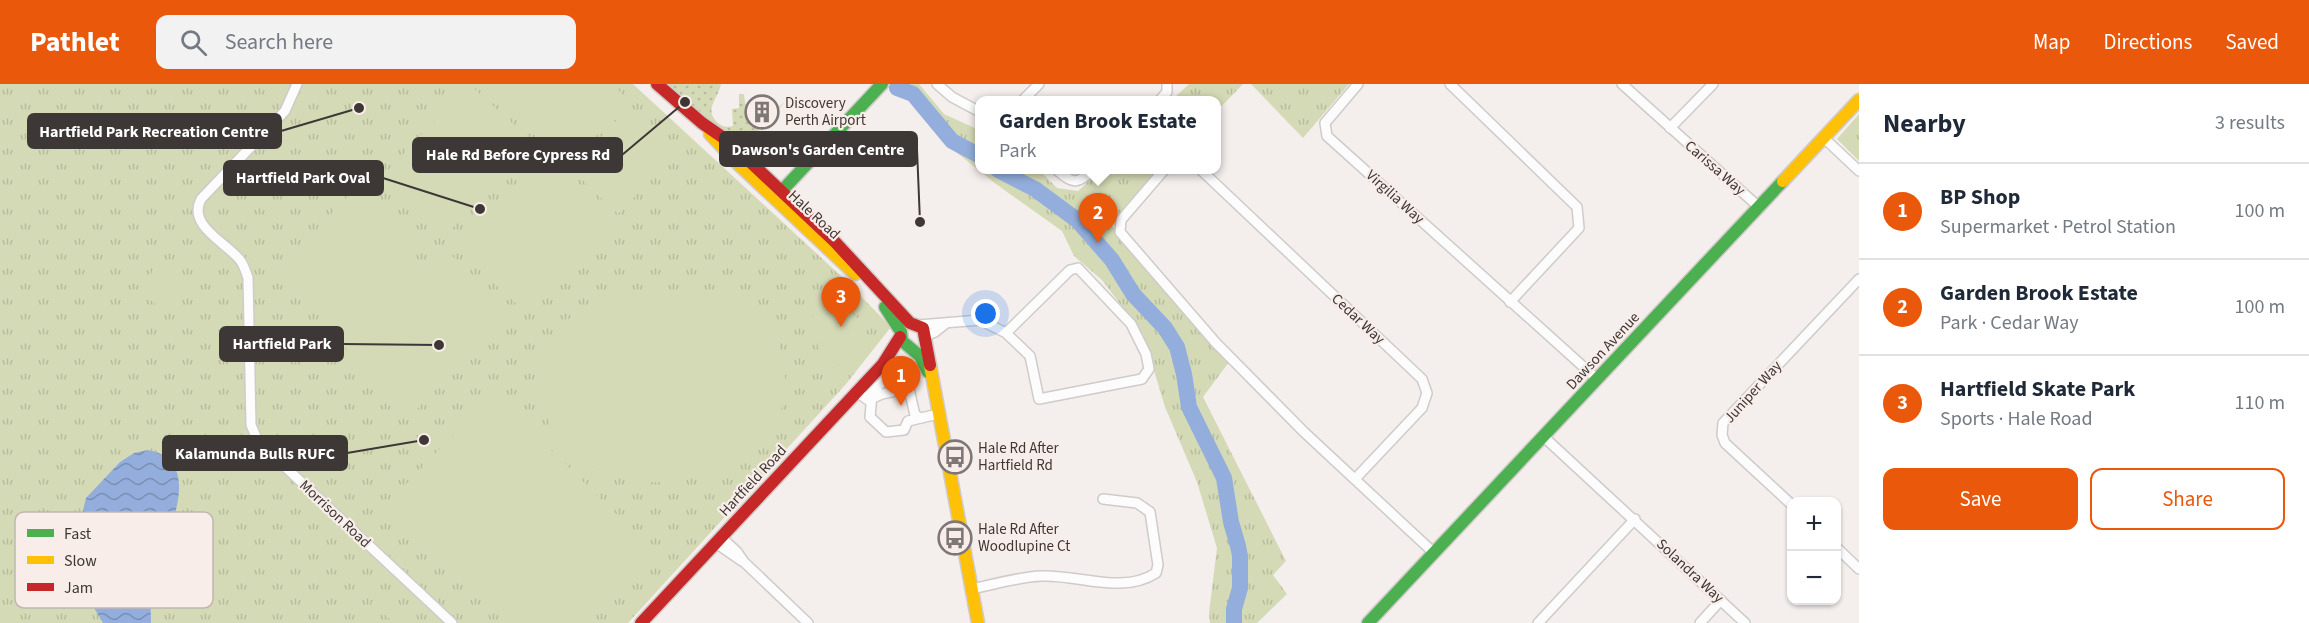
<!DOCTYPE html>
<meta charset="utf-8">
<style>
body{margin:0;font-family:"Source Sans 3",sans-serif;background:#f2f2f3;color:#1f2937}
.controls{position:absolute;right:18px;bottom:18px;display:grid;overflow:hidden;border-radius:12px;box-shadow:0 2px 4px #0004}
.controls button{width:54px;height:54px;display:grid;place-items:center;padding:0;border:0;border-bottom:2px solid #e0e1e3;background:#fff;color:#1f2937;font:30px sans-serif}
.you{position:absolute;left:986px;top:230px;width:21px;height:21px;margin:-15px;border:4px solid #fff;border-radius:50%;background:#1a73e8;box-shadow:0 0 0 9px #1a73e833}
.badge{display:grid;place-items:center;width:39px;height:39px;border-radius:50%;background:#ea580c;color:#fff;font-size:20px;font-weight:700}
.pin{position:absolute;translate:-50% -50px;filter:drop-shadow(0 2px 3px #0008)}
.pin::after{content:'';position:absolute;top:32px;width:21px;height:18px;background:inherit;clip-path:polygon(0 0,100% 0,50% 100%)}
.popup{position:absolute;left:975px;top:12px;width:246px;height:78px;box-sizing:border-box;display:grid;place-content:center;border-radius:12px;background:#fff;filter:drop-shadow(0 2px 4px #0005);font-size:20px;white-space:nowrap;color:#747a83}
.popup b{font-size:22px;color:#1f2937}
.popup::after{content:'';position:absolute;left:50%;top:100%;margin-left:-12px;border:12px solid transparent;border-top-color:#fff}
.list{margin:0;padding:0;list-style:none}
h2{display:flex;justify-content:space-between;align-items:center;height:78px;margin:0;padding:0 24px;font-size:26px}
h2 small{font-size:20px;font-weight:400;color:#747a83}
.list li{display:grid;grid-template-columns:39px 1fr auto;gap:18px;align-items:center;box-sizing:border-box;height:96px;padding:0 24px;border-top:2px solid #e0e1e3}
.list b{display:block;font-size:22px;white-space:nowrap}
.list p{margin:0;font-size:20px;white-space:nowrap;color:#747a83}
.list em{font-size:20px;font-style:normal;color:#747a83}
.actions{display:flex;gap:12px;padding:18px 24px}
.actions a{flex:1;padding:14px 0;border:2px solid #ea580c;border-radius:12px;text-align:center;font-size:21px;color:#ea580c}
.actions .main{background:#ea580c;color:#fff}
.icon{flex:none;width:33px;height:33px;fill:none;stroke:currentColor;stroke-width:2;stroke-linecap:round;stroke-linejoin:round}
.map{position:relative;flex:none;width:1859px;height:539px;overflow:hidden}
header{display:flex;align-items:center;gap:36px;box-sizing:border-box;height:84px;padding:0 30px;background:#ea580c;color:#fff}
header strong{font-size:28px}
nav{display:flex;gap:33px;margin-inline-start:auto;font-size:21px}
.search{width:420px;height:54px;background:#f2f2f3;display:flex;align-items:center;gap:15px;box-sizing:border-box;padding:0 21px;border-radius:12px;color:#747a83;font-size:22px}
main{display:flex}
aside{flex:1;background:#fff}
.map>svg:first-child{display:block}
</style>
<header>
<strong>Pathlet</strong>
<div class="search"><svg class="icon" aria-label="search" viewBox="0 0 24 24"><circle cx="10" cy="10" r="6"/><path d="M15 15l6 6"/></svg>Search here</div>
<nav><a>Map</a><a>Directions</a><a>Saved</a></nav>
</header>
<main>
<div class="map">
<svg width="1859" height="539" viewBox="0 0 1859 539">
<defs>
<pattern id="grass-dots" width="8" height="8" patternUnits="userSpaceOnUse" patternTransform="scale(1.5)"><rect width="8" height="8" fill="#d5dab6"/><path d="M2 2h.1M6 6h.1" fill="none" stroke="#b8bc9d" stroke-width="1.8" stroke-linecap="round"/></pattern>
<pattern id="park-tufts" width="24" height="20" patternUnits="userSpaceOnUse" patternTransform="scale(1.5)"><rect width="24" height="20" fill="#d5dab6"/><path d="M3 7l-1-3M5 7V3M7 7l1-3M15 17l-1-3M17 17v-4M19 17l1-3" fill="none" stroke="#b8bc9d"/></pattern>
<pattern id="water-waves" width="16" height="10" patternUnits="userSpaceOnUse" patternTransform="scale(1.5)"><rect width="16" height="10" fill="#93aedc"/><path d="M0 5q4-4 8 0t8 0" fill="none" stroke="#798fb3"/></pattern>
</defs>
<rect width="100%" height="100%" fill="#f4eeec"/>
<path fill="url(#grass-dots)" d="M662 0H721C719 13 705 24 715 36 720 42 725 44 733 42L732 25 739 24V10H744L745 19 761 38 786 17 739 68Z"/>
<g fill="url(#park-tufts)">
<polygon points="0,0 633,0 842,193 891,243 846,300 628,539 0,539"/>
<polygon points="901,0 919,0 944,30 979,46 980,86 1039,86 1057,104 1078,107 1101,86 1160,86 1115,135 1112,142 1229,278 1203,313 1286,477 1273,491 1287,510 1257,539 1210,539 1209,529 1217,464 1197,398 1165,323 1143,250 1102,196 1074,172 1062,147 996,100 946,60 923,32"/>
<polygon points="1189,0 1243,0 1217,27 1216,16 1172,16"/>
<polygon points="1251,0 1349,0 1303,54"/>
<polygon points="1859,30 1859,77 1837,55"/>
</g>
<g fill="#d5dab6">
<polygon points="469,0 533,58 444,153 381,94"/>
<polygon points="488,0 612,0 627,15 569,77"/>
<polygon points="629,23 677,68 618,130 571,85"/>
<polygon points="547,73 614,136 526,229 460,167"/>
<polygon points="360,99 416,152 402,166 415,176 423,185 444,164 509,226 406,337 340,275 348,266 334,254 323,232 277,188"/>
<path d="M174 175 181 186C183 236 124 230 158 177Z"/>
<polygon points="822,204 866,241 867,253 846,285 839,280 835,284 819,268 817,257 813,257 812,235"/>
<path d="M633 207C657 207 712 202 732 212 744 218 761 228 768 239 797 284 790 348 742 375 686 408 604 410 560 355 544 334 539 317 540 292 542 265 555 243 578 228 595 217 613 212 633 207Z"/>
<polygon points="500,316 655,468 587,539 506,539 386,421 484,319"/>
<polygon points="381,509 403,530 395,539 371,519"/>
<polygon points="366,526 380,539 359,539 356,536"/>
</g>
<path fill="url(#water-waves)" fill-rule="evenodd" d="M148 366C209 377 163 458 153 493 149 508 151 523 151 539H103L93 522 78 459 81 435 86 414 120 378 134 369ZM129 440C139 451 130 475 126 489L117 490 111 450 119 441Z"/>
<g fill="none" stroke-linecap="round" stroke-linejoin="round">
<g stroke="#93aedc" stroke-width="16">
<polyline points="897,4 913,10 952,57 980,72"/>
<polyline points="998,86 1035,105 1077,136 1112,176 1133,210 1165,244 1177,263 1184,290 1189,323 1224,394 1231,438 1238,462 1240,472 1240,504 1234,525 1234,539"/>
</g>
<g stroke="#cfcbc9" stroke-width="12">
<g id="street">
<path d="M297 0 285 27 201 115C187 142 226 158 240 176 244 181 246 188 248 194L251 341 257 355 267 366 452 539"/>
<polyline points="937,0 952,13 980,28"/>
<polyline points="1358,0 1325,39 1327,52 1597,295"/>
<polyline points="1450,0 1577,123 1579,144 1510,218"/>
<polyline points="1622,0 1760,124"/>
<polyline points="1023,16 1039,0"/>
<polyline points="1160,16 1167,8 1167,0"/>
<polyline points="1670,44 1713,0"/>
<polyline points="1824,54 1859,87"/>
<path d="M1057 86C1073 100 1077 101 1092 86"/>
<polyline points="1164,86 1121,136 1120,148 1216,259 1304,348 1434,469"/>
<polyline points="1201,86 1422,295 1427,309 1422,324 1355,395"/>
<polyline points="919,241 980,236 1006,249 1030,272 1039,315 1142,295 1149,285 1146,270 1131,240 1078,184 1070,186 1006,249"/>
<polyline points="925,252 935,248 945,240"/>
<polyline points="883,280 892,290 907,297 915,331 921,334 938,330"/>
<polyline points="857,308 868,316 882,310 901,306 907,308 911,313"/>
<polyline points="872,310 870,333 886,348 904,346 908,337 921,334"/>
<polyline points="868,312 887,294 896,291"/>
<polyline points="1544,353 1745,539"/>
<polyline points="1792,421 1725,359 1722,351 1723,339 1859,195"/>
<polyline points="721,453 737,468 744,478 808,539"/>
<polyline points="716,459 742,477"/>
<polyline points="1836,463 1859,485"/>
<path d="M972 505C995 500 1019 493 1041 492 1078 490 1122 511 1156 489L1158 481 1150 428 1137 419 1103 415"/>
<polyline points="1538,539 1635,435"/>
<polyline points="1700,539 1721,516"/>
</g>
</g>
<g stroke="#cfcbc9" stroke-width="15">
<g id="fast">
<polyline points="776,113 882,0"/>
<polyline points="885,223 901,248 902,257 920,272 928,288"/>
<polyline points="1368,539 1783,97"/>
</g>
</g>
<g stroke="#cfcbc9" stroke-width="15">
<g id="slow">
<polyline points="710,50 737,79 855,190"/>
<polyline points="1783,97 1859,16"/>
<polyline points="930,281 978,539"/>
</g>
</g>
<g stroke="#cfcbc9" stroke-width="15">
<g id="jam">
<polyline points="657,0 702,39 728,57 835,158 910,239 923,244 930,281"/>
<polyline points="641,539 883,280 900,253"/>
</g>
</g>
<use href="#street" stroke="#fdfcfc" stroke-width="9"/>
<use href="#fast" stroke="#4caf50" stroke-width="12"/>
<use href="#slow" stroke="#ffc107" stroke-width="12"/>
<use href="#jam" stroke="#c62828" stroke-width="12"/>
</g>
<defs>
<g id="building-ring" transform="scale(1.725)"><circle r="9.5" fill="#f8ede8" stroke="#7d7876" stroke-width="1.5"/><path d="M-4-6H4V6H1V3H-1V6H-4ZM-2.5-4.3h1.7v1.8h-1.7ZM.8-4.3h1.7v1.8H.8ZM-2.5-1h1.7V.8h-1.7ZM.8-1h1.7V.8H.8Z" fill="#7d7876"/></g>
<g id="bus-ring" transform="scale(1.725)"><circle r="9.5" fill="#f8ede8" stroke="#7d7876" stroke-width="1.5"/><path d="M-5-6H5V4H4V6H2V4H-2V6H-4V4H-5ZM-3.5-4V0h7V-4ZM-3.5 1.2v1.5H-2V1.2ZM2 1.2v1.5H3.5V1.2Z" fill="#7d7876"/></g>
</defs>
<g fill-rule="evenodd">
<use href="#building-ring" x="762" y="28"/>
<use href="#bus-ring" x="955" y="373"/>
<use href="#bus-ring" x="955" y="454"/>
</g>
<g text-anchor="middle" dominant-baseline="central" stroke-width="4.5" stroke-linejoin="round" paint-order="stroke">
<g font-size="15" fill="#3d3836" stroke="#f8ede8" text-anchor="start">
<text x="785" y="19">Discovery<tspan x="785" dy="17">Perth Airport</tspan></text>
<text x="978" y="364">Hale Rd After<tspan x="978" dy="17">Hartfield Rd</tspan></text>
<text x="978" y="445">Hale Rd After<tspan x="978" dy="17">Woodlupine Ct</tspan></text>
</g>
<g font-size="15" fill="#3d3836" stroke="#f8ede8">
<text transform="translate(1715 84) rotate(41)">Carissa Way</text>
<text transform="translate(1395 113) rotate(42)">Virgilia Way</text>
<text transform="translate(814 131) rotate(43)">Hale Road</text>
<text transform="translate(1358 235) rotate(43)">Cedar Way</text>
<text transform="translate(1603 267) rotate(-47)">Dawson Avenue</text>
<text transform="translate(1753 308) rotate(-48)">Juniper Way</text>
<text transform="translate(753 397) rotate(-47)">Hartfield Road</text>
<text transform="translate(335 430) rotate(43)">Morrison Road</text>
<text transform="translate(1690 487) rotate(43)">Solandra Way</text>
</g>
</g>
<rect x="15" y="428" width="198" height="96" rx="9" fill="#f8ede8" stroke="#c0b7b3" stroke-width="1.5"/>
<rect x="27" y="445" width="27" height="8" fill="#4caf50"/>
<rect x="27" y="472" width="27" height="8" fill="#ffc107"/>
<rect x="27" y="499" width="27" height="8" fill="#c62828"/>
<g font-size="16" fill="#3d3836">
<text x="64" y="455">Fast</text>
<text x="64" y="482">Slow</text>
<text x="64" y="509">Jam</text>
</g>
<path fill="none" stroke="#3d3836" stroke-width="2" d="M359 24L281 47M920 138L917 65M685 18L622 71M480 125L383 94M439 261L343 260M424 356L347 369"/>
<g fill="#3d3836" stroke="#f8ede8" stroke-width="2">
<circle cx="359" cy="24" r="6"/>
<circle cx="920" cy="138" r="6"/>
<circle cx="685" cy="18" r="6"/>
<circle cx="480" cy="125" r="6"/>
<circle cx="439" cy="261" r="6"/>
<circle cx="424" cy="356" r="6"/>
</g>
<g fill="#3d3836" stroke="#3d3836" stroke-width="2">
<rect x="28" y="30" width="253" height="34" rx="6"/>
<rect x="720" y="48" width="197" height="34" rx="6"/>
<rect x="413" y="54" width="209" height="34" rx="6"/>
<rect x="224" y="77" width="159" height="34" rx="6"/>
<rect x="220" y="243" width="123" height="34" rx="6"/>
<rect x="163" y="352" width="184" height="34" rx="6"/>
</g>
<g font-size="16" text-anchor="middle" font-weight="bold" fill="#fff">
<text x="154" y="53">Hartfield Park Recreation Centre</text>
<text x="818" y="71">Dawson's Garden Centre</text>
<text x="518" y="76">Hale Rd Before Cypress Rd</text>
<text x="303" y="99">Hartfield Park Oval</text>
<text x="282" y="265">Hartfield Park</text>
<text x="255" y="375">Kalamunda Bulls RUFC</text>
</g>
</svg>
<div class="controls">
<button>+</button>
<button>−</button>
</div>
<div class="you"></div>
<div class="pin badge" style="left:901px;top:322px">1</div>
<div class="pin badge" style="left:1098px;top:159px">2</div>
<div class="popup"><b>Garden Brook Estate</b>Park</div>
<div class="pin badge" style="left:841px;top:243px">3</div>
</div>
<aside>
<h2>Nearby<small>3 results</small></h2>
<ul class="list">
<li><span class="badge">1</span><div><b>BP Shop</b><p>Supermarket · Petrol Station</p></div><em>100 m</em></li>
<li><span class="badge">2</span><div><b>Garden Brook Estate</b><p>Park · Cedar Way</p></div><em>100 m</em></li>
<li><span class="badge">3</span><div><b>Hartfield Skate Park</b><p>Sports · Hale Road</p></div><em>110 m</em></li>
</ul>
<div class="actions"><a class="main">Save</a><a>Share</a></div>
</aside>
</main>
